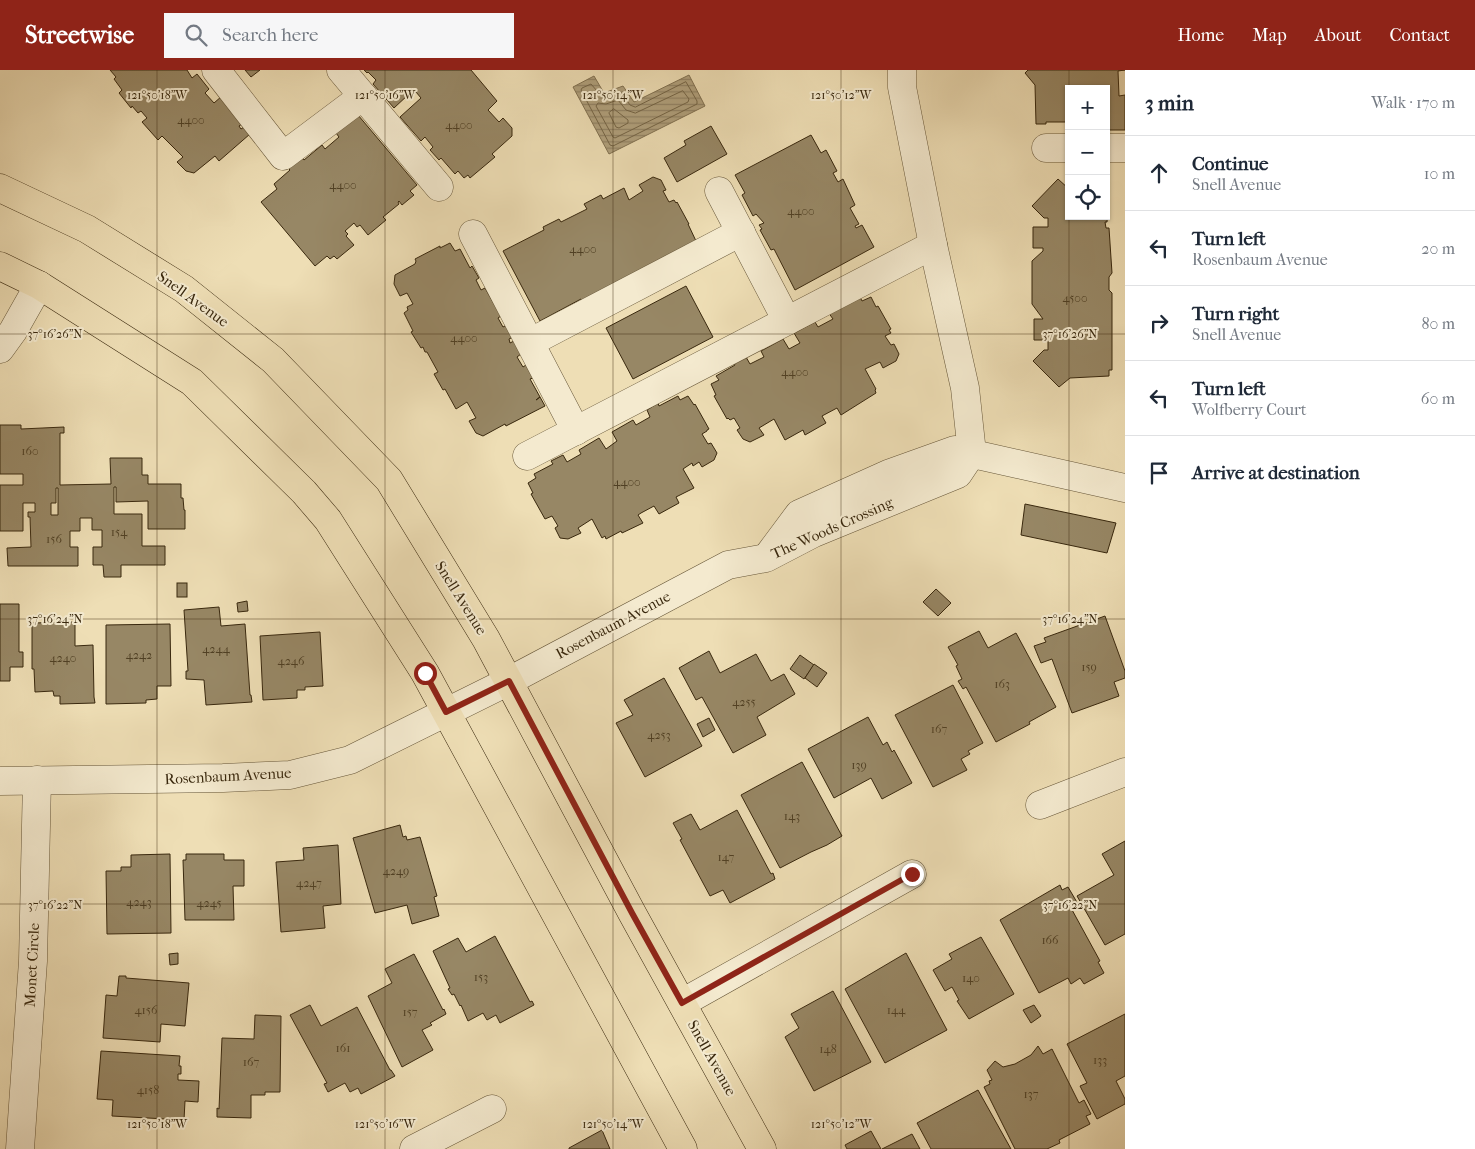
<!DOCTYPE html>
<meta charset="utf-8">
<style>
body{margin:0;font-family:"IM FELL French Canon",serif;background:#f6f6f7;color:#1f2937}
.controls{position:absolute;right:15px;top:15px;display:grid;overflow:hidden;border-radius:0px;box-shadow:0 1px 4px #0004}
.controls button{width:45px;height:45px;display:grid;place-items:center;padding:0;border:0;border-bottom:1px solid #e0e1e3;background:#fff;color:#1f2937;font:25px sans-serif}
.stop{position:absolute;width:15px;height:15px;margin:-11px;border:4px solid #8f2418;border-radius:50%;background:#fff}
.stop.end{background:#8f2418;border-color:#fff;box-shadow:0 1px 5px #0008}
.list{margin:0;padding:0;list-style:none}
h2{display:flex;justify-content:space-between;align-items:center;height:65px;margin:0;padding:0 20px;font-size:21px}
h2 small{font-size:16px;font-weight:400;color:#747a83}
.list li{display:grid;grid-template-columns:32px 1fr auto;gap:15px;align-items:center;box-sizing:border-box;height:75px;padding:0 20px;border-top:1px solid #e0e1e3}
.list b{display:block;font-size:19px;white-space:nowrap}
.list p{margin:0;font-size:16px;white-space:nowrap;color:#747a83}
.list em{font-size:16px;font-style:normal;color:#747a83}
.icon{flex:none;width:28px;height:28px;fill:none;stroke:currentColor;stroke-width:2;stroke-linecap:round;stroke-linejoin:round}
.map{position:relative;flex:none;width:1125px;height:1079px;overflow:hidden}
header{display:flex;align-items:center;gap:30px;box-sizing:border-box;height:70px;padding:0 25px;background:#8f2418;color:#fff}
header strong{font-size:24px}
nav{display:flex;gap:28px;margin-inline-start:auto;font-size:18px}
.search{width:350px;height:45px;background:#f6f6f7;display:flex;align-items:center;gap:12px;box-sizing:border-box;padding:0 18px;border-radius:0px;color:#747a83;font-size:19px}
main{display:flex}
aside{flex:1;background:#fff}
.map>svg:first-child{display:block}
</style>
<header>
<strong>Streetwise</strong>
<div class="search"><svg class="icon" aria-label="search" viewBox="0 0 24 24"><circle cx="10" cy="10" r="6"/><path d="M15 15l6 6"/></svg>Search here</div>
<nav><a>Home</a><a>Map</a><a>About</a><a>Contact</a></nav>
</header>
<main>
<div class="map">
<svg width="1125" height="1079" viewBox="0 0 1125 1079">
<defs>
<pattern id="water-rules" width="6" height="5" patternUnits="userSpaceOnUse" patternTransform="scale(1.25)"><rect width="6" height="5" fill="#b0a07c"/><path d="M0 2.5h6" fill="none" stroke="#908264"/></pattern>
</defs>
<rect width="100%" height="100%" fill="#eedeb5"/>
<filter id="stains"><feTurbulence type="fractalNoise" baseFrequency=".004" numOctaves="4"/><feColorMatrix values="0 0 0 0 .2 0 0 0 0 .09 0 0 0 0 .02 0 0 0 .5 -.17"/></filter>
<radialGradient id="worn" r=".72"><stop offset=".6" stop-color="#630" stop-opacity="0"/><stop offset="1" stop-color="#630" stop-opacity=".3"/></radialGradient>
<polygon fill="url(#water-rules)" stroke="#807050" points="689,5 705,36 609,84 573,17 594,6 604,23 623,16 634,32"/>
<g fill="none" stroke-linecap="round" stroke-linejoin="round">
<g stroke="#746445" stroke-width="1">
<polygon points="686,12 697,31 697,34 613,76 610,75 581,20 582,18 591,14 603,28 621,22 630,35 635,37"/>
<polygon points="683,21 689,29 688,32 615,68 613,67 596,36 598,33 606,34 618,30 626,40 635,43"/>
<polygon points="614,39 628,50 628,53 619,58 616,57 609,43"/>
</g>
</g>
<g fill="#978765" stroke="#39280e" fill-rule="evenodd">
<polygon points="110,0 187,0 192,8 197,4 209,19 205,23 214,33 222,26 242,54 239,56 241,59 244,57 250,64 219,91 215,86 194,103 186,101 177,92 183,87 162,66 158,70 142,52 147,48 141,41 138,43 132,36 131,38 119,23 122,20 114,9 116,7"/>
<polygon points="245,0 260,0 251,7"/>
<polygon points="364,0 471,0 497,31 488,40 499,52 503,48 512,58 512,66 492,84 495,87 470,108 468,105 464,108 458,101 455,104 441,88 439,90 430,80 433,77 425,67 421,71 400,47 421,28 416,22 411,26 409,24 394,38 373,14 376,10 368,2 367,3"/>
<polygon points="1028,0 1125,0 1118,1 1119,26 1125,25 1125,60 1106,60 1106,19 1069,19 1069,52 1046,52 1046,54 1036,54 1035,15 1025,3"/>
<polygon points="358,45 417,115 410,121 414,125 402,135 399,131 398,132 399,134 383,147 386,150 368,165 360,155 357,157 354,153 345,161 348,164 346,166 354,175 337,189 334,186 330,189 327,186 315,196 261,132 277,119 274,114 290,100 288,98 302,87 304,90 322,75 325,79 339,67 336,63"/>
<polygon points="711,56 727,84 677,112 664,88 686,75 684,71"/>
<polygon points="811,65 821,83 826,80 837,101 833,103 838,112 843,109 855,135 850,138 859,154 855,156 856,158 862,155 874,177 795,220 774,179 771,180 760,160 762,159 759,155 764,153 756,144 753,146 742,125 745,123 735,105"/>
<polygon points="653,107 661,110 666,120 663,121 669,132 674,130 676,133 677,132 689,154 688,154 696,171 645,197 585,235 581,229 540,251 503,181 544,160 543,157 559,149 561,152 587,139 584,134 601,125 603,129 624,118 629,130 643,121 639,115"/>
<polygon points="1058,109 1069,119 1069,146 1106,146 1106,120 1109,120 1107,152 1105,152 1106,158 1109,158 1112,203 1109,207 1109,220 1112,223 1112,300 1109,300 1109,306 1070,308 1059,317 1033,291 1044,280 1048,280 1048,270 1034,270 1034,249 1043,249 1032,234 1032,191 1043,181 1043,178 1033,178 1033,157 1048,157 1048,148 1044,148 1032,136"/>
<polygon points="450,173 455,181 460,179 470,198 472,196 479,208 476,210 481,220 485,218 501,246 498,248 503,257 507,255 513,267 509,269 510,273 514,271 521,284 517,287 523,297 526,295 533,308 530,309 540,327 536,330 540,327 545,336 506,356 505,354 483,366 476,363 469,351 476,348 467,332 456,339 445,319 443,320 434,304 438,302 427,282 425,282 423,277 421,278 411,262 413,261 404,243 408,240 407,237 413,234 407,223 400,226 394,214 395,205 415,194 416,191 415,189 440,176 440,178"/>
<polygon points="686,216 713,267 633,309 606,258"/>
<polygon points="860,227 862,231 871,227 876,237 878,236 891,259 889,260 891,263 885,266 891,275 894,274 899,284 896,291 883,298 880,292 865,299 876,319 875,320 876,323 841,345 837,338 822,346 826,353 805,365 803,360 785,370 774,349 759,358 764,365 750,372 743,369 737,360 740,358 734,348 730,350 728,348 727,349 714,326 716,325 711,314 719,310 716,306 735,295 734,293 746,287 750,294 764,287 761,281 783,269 789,279 800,273 794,263 815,252 818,257 833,249 828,242"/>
<polygon points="678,326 680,330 688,326 694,335 695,334 709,359 707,360 707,361 702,364 708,374 711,373 717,383 714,390 702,397 699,392 693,396 692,393 683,399 694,418 676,427 679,433 659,444 654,436 641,443 638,445 643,453 622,463 621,461 606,469 605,466 602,468 592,449 578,458 581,463 568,469 560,468 555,458 558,456 552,446 545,449 531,424 533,423 528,413 536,408 534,404 553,394 551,391 563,385 567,392 581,384 579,380 599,368 606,379 617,371 612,362 633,350 636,355 650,347 647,340 658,333 659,336"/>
<path d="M0 355H21V359L64 357V363H60V415L111 414 110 388H142V405H148V414H181V428H183L184 440H185V459H148V431L116 432V417H114V444H142V476H165V495H121V507H104L103 495H93V477H102V460H92V448H80V461H70V477H78V496H8L7 478 31 477 30 447H28V442H35V433H23V461H0V415H23V404H0ZM56 418H58V445H51V433H56Z"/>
<polygon points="1025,434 1116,453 1107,483 1021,465"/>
<rect x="177" y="513" width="10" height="14"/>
<polygon points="936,519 951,533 938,546 923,532"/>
<polygon points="247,531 248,541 238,542 237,533"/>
<polygon points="0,534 19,534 19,582 23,582 23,597 10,597 10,611 0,611"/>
<polygon points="219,537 221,556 245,554 250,625 251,625 252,632 206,635 204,610 186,609 186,601 188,601 184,540"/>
<polygon points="1105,546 1125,601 1125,608 1114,612 1119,626 1072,643 1052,589 1041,593 1034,576 1046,572 1044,568"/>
<polygon points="75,552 75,576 93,575 94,627 95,633 60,634 60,626 54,626 53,621 35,622 34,599 32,599 32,553"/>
<polygon points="170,554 171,616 157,616 157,629 146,630 146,633 106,634 106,555"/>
<polygon points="979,561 988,578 1016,563 1056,637 1029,652 1030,654 996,672 966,617 963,619 958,611 962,609 956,596 958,595 948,577"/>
<polygon points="320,562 323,616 305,617 305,620 297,620 297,628 263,630 260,566"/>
<polygon points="709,581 720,603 756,584 771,611 784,604 795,624 757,647 766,665 733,683 702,627 696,630 679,598"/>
<polygon points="800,585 814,595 804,609 790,599"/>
<polygon points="814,594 827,603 817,617 805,608"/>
<polygon points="664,608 702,676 645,707 616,653 633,645 624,630"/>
<polygon points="953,615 983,673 968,681 970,684 961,689 967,700 933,717 895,645"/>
<polygon points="868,647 883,675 887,672 892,682 894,680 912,713 882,729 871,708 834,728 808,679"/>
<polygon points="709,648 715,660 703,667 697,654"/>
<polygon points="802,692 842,766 827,775 811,782 780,798 741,725"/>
<polygon points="737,740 771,804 773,803 775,809 730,833 723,820 710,826 680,770 682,769 673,753 691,744 700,760"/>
<polygon points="400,755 403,767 406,766 407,770 420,767 437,826 434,827 439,846 412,854 407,835 375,843 353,768"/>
<polygon points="1125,771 1125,864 1105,875 1077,826 1114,805 1102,784"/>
<polygon points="338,775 341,834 323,836 325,858 281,862 276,792 304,790 303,778"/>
<polygon points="170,784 171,863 107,864 106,801 121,801 121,797 131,797 131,785"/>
<polygon points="186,784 224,784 224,790 244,790 244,816 233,816 234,850 185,850 183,790 186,790"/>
<polygon points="1060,815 1062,820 1068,817 1078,834 1071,838 1100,891 1098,892 1104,903 1084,914 1080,908 1071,914 1068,908 1039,923 1000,850"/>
<polygon points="495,866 530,932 532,931 534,935 500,953 496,945 487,950 483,943 468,951 461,935 460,936 454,924 452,925 448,919 450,918 433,881 458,868 466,882"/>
<polygon points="981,867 1014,924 969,949 957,931 959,930 952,917 945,921 933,900 952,889 949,884"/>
<polygon points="178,883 178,894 170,895 169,884"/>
<polygon points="906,883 947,960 885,993 845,919"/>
<polygon points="414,884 443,940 444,939 446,944 430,953 432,955 422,960 433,980 402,997 368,926 392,913 385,899"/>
<polygon points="119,906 126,906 126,908 189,913 185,956 161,954 160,972 103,968 106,925 117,926"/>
<polygon points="833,921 871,992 814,1021 785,967 799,958 791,944"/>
<polygon points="310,935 321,956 357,937 390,1000 391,1000 395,1006 361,1024 358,1018 350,1022 345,1013 328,1022 324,1014 327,1013 290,945"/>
<polygon points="1034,935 1041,946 1031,953 1023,940"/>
<polygon points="1125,944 1125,1006 1116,1011 1125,1029 1125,1034 1097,1049 1080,1016 1087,1013 1067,974"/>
<polygon points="255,945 281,946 280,1022 265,1022 265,1025 251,1025 251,1048 217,1047 217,1038 219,1039 222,968 254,969"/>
<polygon points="1038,976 1043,984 1052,979 1079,1033 1084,1030 1091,1044 1086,1046 1090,1054 1059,1070 1060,1073 1047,1079 1015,1079 984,1017 990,1014 989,1011 992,1010 987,1000 995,991 1003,997 1015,994 1031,985"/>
<polygon points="101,981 180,986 179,996 181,996 181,1004 178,1004 178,1010 199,1011 198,1032 185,1031 184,1050 112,1046 113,1030 97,1029"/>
<polygon points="978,1020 1011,1079 931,1079 917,1053"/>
<polygon points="602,1060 610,1079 569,1079 569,1078"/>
<polygon points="871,1061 881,1079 847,1079 845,1075"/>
<polygon points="912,1064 920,1079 882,1079"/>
</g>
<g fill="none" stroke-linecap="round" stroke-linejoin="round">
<g stroke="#665638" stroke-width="29">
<g id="minor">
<polyline points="216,0 283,86 363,26"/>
<polyline points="341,0 439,117"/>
<polyline points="1046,78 1069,78"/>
<polyline points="1106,78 1125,78"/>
<polyline points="719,121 787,251"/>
<polyline points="473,164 576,361"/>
<polyline points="531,272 741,162"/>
<polyline points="0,279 13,261 39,215"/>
<polyline points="527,386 933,175"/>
<polyline points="770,483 799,444 888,404 955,380 1125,418"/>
<polyline points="0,711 223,708 290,705 350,690 509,611 728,495 766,488 814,463 958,404 972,383 965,318 933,175 902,17 902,0"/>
<polyline points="1040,735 1125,702"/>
<polyline points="682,933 912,804"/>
<polyline points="20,1079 33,891 37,710"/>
<polyline points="414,1079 492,1039"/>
</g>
</g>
<g stroke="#39280e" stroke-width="29">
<g id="major">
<polyline points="0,118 87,159 184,219 273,290 389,410 486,569 632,843 762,1079"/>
<polyline points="0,196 39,215 192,312 304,422 328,450 425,603 683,1079"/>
</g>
</g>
<use href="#minor" stroke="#f4eacf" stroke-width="28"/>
<use href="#major" stroke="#eedeb5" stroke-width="28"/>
</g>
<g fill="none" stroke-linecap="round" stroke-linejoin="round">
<polyline stroke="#8f2418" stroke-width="6" points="425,603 446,642 509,611 632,843 682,933 912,804"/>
</g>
<path fill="none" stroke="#39280e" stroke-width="1" stroke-opacity="0.45" d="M157 0V1079M385 0V1079M613 0V1079M841 0V1079M1069 0V19M1069 146V1079M0 264H1125M0 549H1125M0 834H1125"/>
<g text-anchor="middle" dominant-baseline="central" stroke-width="4" stroke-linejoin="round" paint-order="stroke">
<g font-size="12" fill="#504024">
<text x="191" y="50">4400</text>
<text x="459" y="55">4400</text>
<text x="343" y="115">4400</text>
<text x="801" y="141">4400</text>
<text x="583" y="179">4400</text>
<text x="1075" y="228">4500</text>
<text x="464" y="268">4400</text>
<text x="795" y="302">4400</text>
<text x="30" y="381">160</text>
<text x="627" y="412">4400</text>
<text x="119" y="462">154</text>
<text x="54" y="469">156</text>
<text x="216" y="579">4244</text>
<text x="139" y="585">4242</text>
<text x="63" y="588">4240</text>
<text x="291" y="591">4246</text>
<text x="1089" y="597">159</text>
<text x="1002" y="614">163</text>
<text x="744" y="632">4255</text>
<text x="939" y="659">167</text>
<text x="659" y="665">4253</text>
<text x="859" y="695">139</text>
<text x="792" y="746">143</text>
<text x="726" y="787">147</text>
<text x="396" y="801">4249</text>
<text x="309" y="813">4247</text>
<text x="139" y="832">4243</text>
<text x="209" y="833">4245</text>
<text x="1050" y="870">166</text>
<text x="481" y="907">153</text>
<text x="971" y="908">140</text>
<text x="146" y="940">4156</text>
<text x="896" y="940">144</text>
<text x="410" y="942">157</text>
<text x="343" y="978">161</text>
<text x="828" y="979">148</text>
<text x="1100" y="990">133</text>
<text x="251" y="992">167</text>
<text x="148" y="1020">4158</text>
<text x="1031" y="1024">137</text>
</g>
<g font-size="15" fill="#39280e" stroke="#f4eacf">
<text transform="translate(193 229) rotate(36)">Snell Avenue</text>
<text transform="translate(832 458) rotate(-24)">The Woods Crossing</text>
<text transform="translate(461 528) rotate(58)">Snell Avenue</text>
<text transform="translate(613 555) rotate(-28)">Rosenbaum Avenue</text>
<text transform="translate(228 706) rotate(-3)">Rosenbaum Avenue</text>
<text transform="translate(32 895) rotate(-87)">Monet Circle</text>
<text transform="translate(712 988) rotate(61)">Snell Avenue</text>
</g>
</g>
<g font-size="12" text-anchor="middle" fill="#39280e" stroke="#f4eacf" stroke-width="4" stroke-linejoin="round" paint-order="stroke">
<text x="157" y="29">121°50'18"W</text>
<text x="385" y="29">121°50'16"W</text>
<text x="613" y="29">121°50'14"W</text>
<text x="841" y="29">121°50'12"W</text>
<text x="55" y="268">37°16'26"N</text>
<text x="1070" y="268">37°16'26"N</text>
<text x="55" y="553">37°16'24"N</text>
<text x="1070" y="553">37°16'24"N</text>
<text x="55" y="839">37°16'22"N</text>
<text x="1070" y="839">37°16'22"N</text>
<text x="157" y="1058">121°50'18"W</text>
<text x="385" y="1058">121°50'16"W</text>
<text x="613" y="1058">121°50'14"W</text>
<text x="841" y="1058">121°50'12"W</text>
</g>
<rect width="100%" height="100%" filter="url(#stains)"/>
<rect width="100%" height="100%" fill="url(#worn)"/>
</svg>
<div class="controls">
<button>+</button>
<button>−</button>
<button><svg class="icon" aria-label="locate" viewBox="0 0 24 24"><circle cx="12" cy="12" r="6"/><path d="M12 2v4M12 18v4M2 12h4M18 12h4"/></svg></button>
</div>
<div class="stop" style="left:425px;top:603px"></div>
<div class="stop end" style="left:912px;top:804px"></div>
</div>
<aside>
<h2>3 min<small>Walk · 170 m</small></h2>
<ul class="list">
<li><svg class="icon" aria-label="ahead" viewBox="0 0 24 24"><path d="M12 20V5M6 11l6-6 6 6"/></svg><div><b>Continue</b><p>Snell Avenue</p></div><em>10 m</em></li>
<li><svg class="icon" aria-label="left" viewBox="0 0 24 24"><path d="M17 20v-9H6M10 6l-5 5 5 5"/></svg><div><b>Turn left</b><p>Rosenbaum Avenue</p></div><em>20 m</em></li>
<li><svg class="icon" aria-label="right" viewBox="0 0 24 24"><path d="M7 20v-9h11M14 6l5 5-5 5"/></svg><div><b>Turn right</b><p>Snell Avenue</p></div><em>80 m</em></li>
<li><svg class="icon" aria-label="left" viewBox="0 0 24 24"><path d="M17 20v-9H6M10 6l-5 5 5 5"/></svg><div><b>Turn left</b><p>Wolfberry Court</p></div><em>60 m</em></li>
<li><svg class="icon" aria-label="arrive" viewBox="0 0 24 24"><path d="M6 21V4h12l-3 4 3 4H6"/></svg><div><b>Arrive at destination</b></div></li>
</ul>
</aside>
</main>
